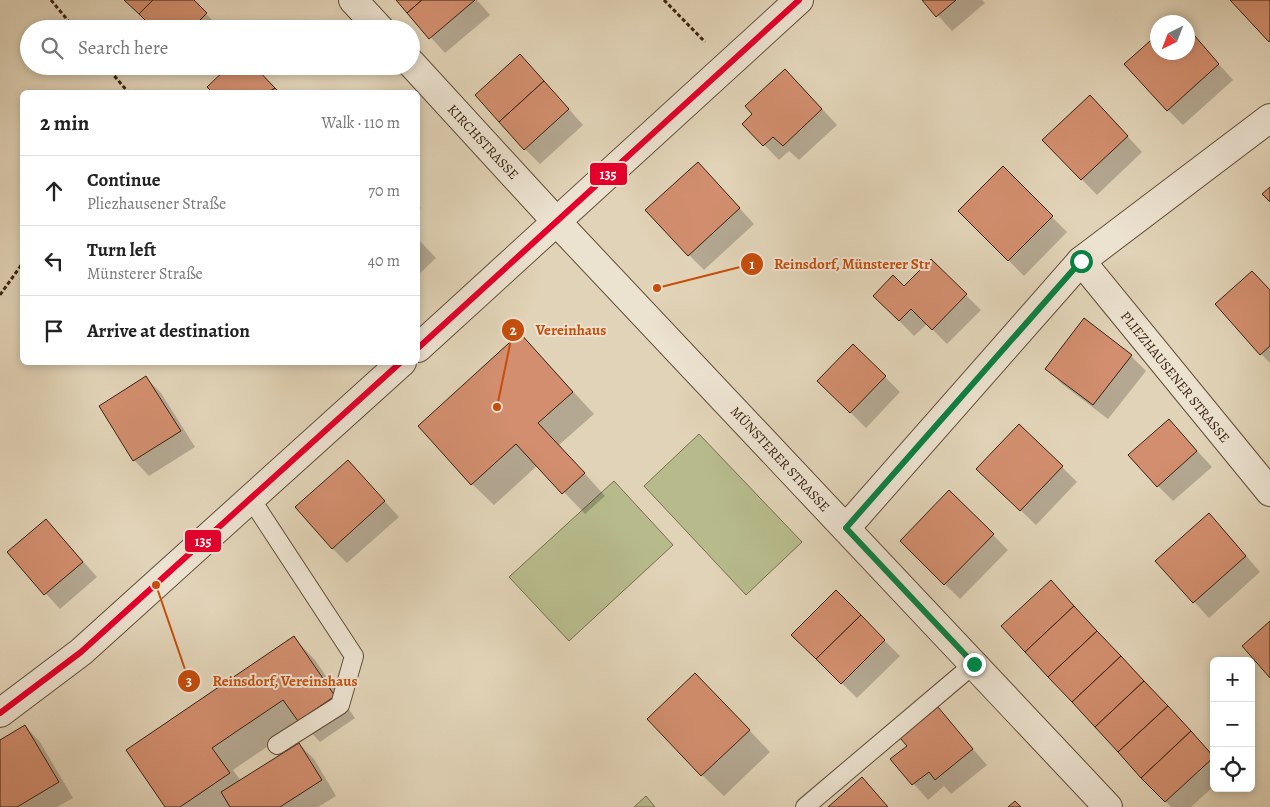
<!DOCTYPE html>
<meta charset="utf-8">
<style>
body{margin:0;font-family:Alegreya,serif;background:#f6f6f6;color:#222}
.controls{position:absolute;right:15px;bottom:15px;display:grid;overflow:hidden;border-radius:8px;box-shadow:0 2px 8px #0003}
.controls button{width:45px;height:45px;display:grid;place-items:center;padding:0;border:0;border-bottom:1px solid #e0e0e0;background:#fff;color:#222;font:25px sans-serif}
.compass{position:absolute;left:1150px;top:15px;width:45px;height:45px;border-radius:50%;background:#fff;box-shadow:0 2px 8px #0003;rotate:222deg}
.stop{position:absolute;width:15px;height:15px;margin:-11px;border:4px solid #0b8043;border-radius:50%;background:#fff}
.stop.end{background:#0b8043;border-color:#fff;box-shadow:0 1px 5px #0008}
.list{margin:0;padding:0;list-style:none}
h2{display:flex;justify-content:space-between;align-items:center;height:65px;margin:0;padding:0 20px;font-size:21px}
h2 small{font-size:16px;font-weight:400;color:#767676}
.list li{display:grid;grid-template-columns:32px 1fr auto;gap:15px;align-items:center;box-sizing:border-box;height:70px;padding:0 20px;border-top:1px solid #e0e0e0}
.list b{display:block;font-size:19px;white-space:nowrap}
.list p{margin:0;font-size:16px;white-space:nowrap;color:#767676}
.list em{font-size:16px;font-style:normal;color:#767676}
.icon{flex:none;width:28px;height:28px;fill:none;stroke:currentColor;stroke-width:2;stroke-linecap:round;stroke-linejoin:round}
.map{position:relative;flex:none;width:1270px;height:807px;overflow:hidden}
.search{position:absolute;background:#fff;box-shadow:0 2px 8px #0003;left:20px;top:20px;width:400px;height:55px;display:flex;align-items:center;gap:12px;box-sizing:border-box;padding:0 18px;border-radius:28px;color:#767676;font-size:19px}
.panel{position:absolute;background:#fff;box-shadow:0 2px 8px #0003;left:20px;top:90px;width:400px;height:275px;border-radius:8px}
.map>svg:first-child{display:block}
</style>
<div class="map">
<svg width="1270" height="807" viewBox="0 0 1270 807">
<rect width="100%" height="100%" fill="#e1d3b7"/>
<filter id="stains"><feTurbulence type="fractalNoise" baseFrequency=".004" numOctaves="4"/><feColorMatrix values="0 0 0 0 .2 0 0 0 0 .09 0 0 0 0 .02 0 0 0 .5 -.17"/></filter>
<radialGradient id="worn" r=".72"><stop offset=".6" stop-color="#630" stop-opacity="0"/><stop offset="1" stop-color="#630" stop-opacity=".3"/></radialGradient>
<g fill="#b7bb8c" stroke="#786e4d">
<polygon points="699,434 802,542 746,595 644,486"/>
<polygon points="614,481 673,545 569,641 509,577"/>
<polygon points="646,796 655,807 634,807"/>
</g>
<g fill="#0003">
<polygon points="126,0 192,0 221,29 155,29"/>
<polygon points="397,0 477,0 490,15 445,53"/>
<polygon points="924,0 982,0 985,3 952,31"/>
<polygon points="1188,29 1233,80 1183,125 1168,110 1158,52 1188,52"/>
<polygon points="253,66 278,92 214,92 209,87"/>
<polygon points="535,71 583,125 540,164 525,149"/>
<polygon points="800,85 837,125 799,160 789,151 779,160 744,124"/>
<polygon points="1105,112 1142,152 1097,195 1044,140"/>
<polygon points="1003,168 1067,232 1024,276 960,211"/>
<polygon points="713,179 754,224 704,270 689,255"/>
<polygon points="418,204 421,208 418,212"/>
<polygon points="418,239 436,258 418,275"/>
<polygon points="931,261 981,310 947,344 927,324 914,336 875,296 904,288"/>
<polygon points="1270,290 1270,363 1261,354"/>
<polygon points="520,334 594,414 559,445 605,496 585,514 538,465 494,505 472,484"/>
<polygon points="853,345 900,392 866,428 819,381"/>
<polygon points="1131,356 1146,371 1108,419 1062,384 1047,368"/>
<polygon points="146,378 161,393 195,447 149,476 134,460 100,406"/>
<polygon points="1169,420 1212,467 1173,501 1158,486"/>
<polygon points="348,461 399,517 347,563 332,548"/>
<polygon points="1062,467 1077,482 1036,525 993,484"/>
<polygon points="46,520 97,577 60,609 9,553"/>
<polygon points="1224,530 1260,572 1209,618 1157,561"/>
<polygon points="993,535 1008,550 960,599 916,556"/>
<polygon points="836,592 900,656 857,698 793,635"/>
<polygon points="1066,597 1214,757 1214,786 1191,807 1171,807 1003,626"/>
<polygon points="294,638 315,660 355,718 320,742 302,723 233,770 241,781 299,744 314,759 336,796 318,807 166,807"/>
<polygon points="717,696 770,752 724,796 702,775"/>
<polygon points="938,709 987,765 951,794 944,786 928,800 892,759 909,746"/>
<polygon points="25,726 40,742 73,798 57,807 0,807 0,741"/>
</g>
<g fill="#d28e6e" stroke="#39220e">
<polygon points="124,0 153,0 139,14"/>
<polygon points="153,0 194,0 207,13 191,29 154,29 139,14"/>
<polygon points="396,0 422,0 407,13"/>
<polygon points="422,0 475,0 429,39 407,13"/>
<polygon points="922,0 956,0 936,17"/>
<polygon points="1230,0 1270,0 1270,40 1269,42"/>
<polygon points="1177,17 1182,22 1170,22"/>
<polygon points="1188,28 1219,64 1167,111 1124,64 1158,34 1158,52 1188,52"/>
<polygon points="520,54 544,81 499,122 475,95"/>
<polygon points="229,66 254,66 275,88 269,92 212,92 207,87"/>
<polygon points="785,69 822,109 783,146 773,137 763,146 742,124 752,114 745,106"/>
<polygon points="544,81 569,109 524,150 499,122"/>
<polygon points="275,88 279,92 269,92"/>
<polygon points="1090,95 1128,136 1081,180 1042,140"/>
<polygon points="698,162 740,208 688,256 645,210"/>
<polygon points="1003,166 1053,216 1008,261 958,211"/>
<polygon points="1270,187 1270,202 1262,194"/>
<polygon points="931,259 967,294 932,330 911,309 899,321 873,296 893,275 904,286"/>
<polygon points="1252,271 1270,290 1270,346 1260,355 1215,304"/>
<polygon points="1084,318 1132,355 1093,405 1045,369"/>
<polygon points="520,333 573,392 538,423 585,473 562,494 516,444 471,485 418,426"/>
<polygon points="853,344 886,376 850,413 817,381"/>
<polygon points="146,376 181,431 133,461 99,406"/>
<polygon points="1169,419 1197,451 1157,487 1128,455"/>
<polygon points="1019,424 1063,466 1020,511 976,469"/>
<polygon points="348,460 385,501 332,549 295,507"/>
<polygon points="949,490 994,534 944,585 900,541"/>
<polygon points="1209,513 1246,556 1193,603 1155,561"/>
<polygon points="46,519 83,562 44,595 7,552"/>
<polygon points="1051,580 1074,606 1025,652 1001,626"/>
<polygon points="836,590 861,615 816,659 791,635"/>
<polygon points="1074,606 1097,631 1048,677 1025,652"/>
<polygon points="861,615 885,640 841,684 816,659"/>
<polygon points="1270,621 1270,678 1242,646"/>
<polygon points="1097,631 1121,656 1072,702 1048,677"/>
<polygon points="294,636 335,696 298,721 283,700 212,748 230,773 180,807 165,807 126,750"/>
<polygon points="1121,656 1144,681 1095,727 1072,702"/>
<polygon points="695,673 750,730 701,776 647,719"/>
<polygon points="1144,681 1168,706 1118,752 1095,727"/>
<polygon points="1168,706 1191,731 1141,778 1118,752"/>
<polygon points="938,707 973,749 935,780 929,772 912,785 890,759 907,746 900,738"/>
<polygon points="25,725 59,782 17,807 0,807 0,740"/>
<polygon points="1191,731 1214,757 1165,802 1141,778"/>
<polygon points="299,743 322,780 280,807 230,807 221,792"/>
<polygon points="862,777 888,807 828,807"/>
<polygon points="1015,801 1021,807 1008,807"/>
</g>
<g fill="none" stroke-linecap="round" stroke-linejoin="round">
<g stroke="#634e38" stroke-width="20">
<g id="service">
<polyline points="251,499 354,656 340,705 277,745"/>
<polyline points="805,807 974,664"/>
</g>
</g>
<g stroke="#634e38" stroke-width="30">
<g id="minor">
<polyline points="353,0 380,29"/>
<polyline points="411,63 555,220 1108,807"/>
<polyline points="1081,261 1270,492"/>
<polyline points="418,348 799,0"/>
<polyline points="846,528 1081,261 1270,118"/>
<polyline points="0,713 81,652 402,362"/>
</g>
</g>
<g stroke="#39220e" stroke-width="3" stroke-dasharray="4 2.5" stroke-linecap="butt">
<polyline points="51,0 75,29"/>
<polyline points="664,0 705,42"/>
<polyline points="106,66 128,92"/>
<polyline points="0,295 22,264"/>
</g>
<use href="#service" stroke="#ece2d0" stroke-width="18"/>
<use href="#minor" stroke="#ece2d0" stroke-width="28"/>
<g stroke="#ece2d0" stroke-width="10">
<g id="bus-1">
<polyline points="418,348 799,0"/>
<polyline points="0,713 81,652 401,362"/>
</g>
</g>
<use href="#bus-1" stroke="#e4002b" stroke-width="6"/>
</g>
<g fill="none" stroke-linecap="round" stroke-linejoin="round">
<polyline stroke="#0b8043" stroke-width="6" points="974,664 846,528 1081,261"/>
</g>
<g text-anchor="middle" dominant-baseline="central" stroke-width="4" stroke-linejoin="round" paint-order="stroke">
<g font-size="14" fill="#39220e" stroke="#ece2d0">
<text transform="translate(483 142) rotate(47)">KIRCHSTRASSE</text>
<text transform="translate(1175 377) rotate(51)">PLIEZHAUSENER STRASSE</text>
<text transform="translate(780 459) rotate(47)">MÜNSTERER STRASSE</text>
</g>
</g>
<path fill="none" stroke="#c54e0c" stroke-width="2" d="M657 288L752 264M497 407L513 330M156 585L189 681"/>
<g fill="#c54e0c" stroke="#ece2d0" stroke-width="2">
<circle cx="657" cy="288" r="5"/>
<circle cx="497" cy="407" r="5"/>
<circle cx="156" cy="585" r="5"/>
<circle cx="752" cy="264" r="12"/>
<circle cx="513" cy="330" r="12"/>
<circle cx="189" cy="681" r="12"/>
</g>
<g font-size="15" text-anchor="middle" font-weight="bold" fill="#fff">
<text x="752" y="269">1</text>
<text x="513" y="335">2</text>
<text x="189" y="686">3</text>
</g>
<g font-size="15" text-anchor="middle" font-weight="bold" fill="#c54e0c" stroke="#ece2d0" stroke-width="4" stroke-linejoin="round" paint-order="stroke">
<text x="852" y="269">Reinsdorf, Münsterer Str</text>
<text x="571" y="335">Vereinhaus</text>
<text x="285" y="686">Reinsdorf, Vereinshaus</text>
</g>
<g stroke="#ece2d0" stroke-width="2">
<rect x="589" y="162" width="39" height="24" rx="5" fill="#e4002b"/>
<rect x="184" y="529" width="38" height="24" rx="5" fill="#e4002b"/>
</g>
<g font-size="14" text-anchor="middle" font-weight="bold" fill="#fff">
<text x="608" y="179">135</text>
<text x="203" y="546">135</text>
</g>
<rect width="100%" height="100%" filter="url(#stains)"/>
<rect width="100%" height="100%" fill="url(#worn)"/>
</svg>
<div class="controls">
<button>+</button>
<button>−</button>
<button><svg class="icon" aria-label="locate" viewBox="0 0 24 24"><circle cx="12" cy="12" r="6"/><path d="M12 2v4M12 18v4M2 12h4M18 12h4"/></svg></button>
</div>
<svg class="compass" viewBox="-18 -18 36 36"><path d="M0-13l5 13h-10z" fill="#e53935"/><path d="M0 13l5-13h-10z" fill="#767676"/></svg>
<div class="stop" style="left:1081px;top:261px"></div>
<div class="stop end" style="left:974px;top:664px"></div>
<div class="search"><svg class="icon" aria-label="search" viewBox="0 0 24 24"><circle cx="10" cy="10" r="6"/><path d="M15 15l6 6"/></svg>Search here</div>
<section class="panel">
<h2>2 min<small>Walk · 110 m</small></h2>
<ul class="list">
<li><svg class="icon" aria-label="ahead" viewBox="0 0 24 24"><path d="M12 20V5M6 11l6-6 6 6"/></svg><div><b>Continue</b><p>Pliezhausener Straße</p></div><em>70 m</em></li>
<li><svg class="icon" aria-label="left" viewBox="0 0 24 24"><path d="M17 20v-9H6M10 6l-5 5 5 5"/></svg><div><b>Turn left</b><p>Münsterer Straße</p></div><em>40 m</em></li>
<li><svg class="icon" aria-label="arrive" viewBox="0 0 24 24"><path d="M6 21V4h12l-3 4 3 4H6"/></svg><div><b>Arrive at destination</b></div></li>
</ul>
</section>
</div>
